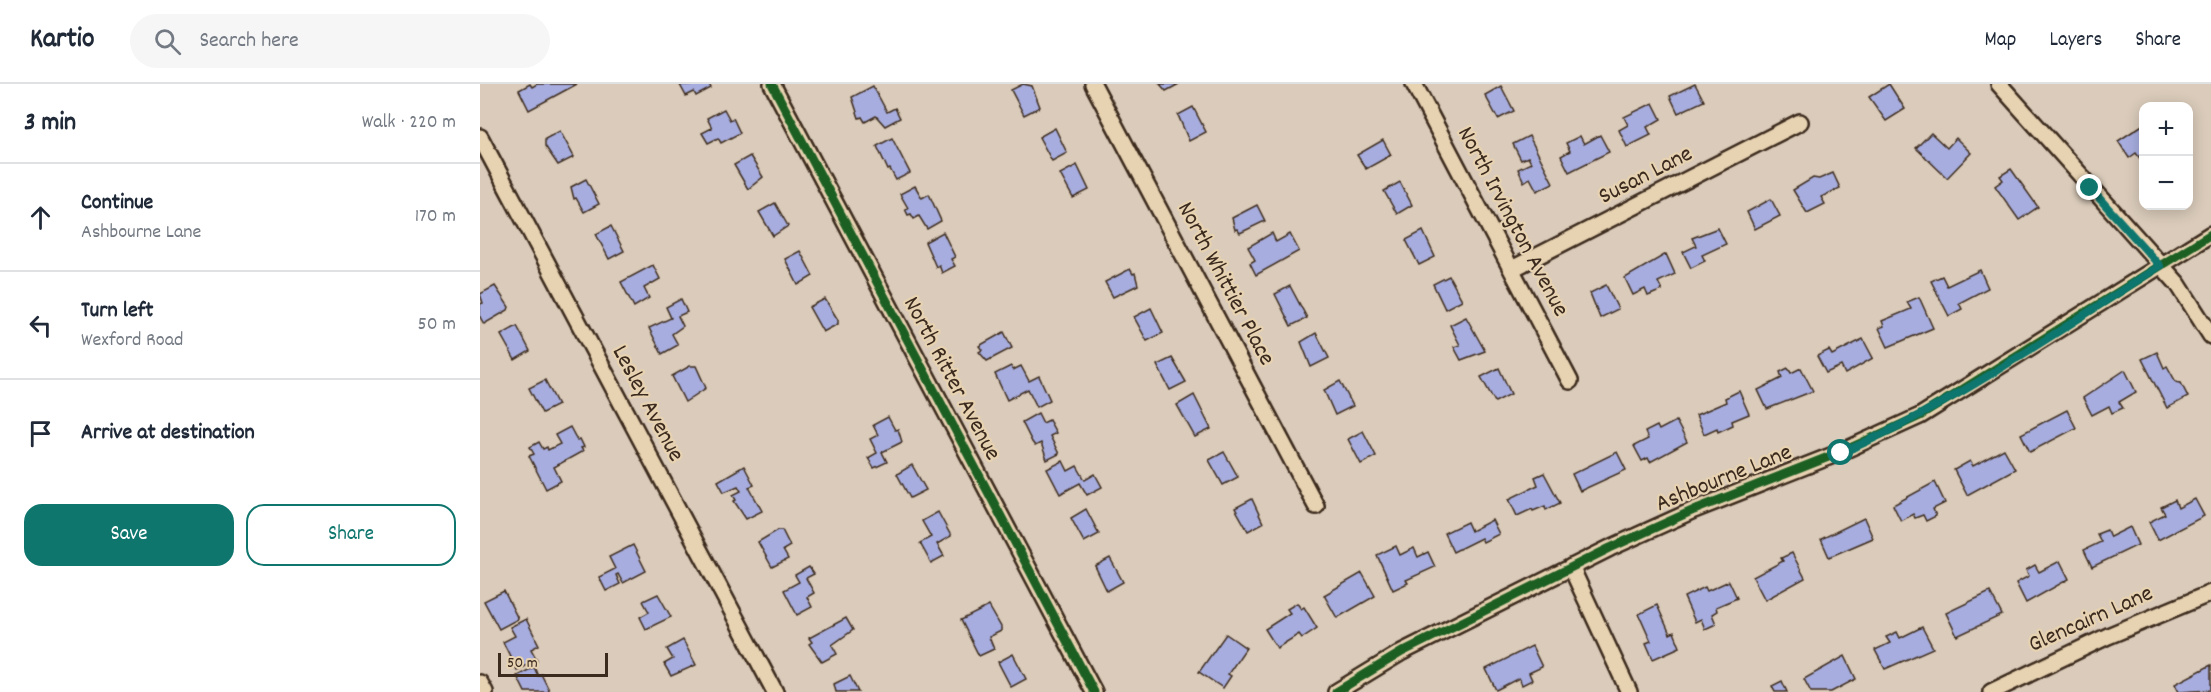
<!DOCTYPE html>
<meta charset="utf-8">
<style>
body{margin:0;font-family:Dekko,sans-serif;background:#f6f6f7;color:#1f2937}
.controls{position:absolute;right:18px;top:18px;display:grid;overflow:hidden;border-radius:12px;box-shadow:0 3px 15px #0003}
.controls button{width:54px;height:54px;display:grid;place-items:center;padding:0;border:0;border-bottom:2px solid #e0e1e3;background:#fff;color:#1f2937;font:30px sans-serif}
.scale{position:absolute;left:18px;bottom:15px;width:110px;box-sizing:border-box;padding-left:6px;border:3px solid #3b2a1e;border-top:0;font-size:16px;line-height:21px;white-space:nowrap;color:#3b2a1e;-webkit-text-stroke:4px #e7d2b1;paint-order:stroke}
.stop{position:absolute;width:18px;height:18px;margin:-14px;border:4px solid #0f766e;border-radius:50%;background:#fff}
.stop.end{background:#0f766e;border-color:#fff;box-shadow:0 2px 6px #0008}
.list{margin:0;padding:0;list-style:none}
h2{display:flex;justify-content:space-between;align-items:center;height:78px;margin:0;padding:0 24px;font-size:26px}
h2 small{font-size:20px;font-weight:400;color:#747a83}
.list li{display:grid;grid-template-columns:39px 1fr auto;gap:18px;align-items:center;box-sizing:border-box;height:108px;padding:0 24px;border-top:2px solid #e0e1e3}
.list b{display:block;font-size:22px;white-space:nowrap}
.list p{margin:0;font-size:20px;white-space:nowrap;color:#747a83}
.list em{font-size:20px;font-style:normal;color:#747a83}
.actions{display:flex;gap:12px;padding:18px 24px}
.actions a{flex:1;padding:14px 0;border:2px solid #0f766e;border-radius:18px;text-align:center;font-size:21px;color:#0f766e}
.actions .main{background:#0f766e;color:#fff}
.icon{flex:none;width:33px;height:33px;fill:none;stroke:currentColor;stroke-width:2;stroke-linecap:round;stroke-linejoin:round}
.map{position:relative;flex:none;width:1731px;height:608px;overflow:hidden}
header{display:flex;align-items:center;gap:36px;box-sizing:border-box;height:84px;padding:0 30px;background:#fff;border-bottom:2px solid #e0e1e3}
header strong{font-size:28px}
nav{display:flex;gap:33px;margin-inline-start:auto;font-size:21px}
.search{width:420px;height:54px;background:#f6f6f7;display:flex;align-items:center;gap:15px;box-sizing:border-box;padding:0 21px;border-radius:33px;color:#747a83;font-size:22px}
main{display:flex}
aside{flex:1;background:#fff}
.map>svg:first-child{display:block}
</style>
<header>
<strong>Kartio</strong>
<div class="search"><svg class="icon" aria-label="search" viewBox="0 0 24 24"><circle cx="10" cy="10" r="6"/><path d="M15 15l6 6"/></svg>Search here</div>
<nav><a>Map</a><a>Layers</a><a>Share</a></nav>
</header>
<main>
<aside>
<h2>3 min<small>Walk · 220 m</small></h2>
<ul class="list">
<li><svg class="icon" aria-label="ahead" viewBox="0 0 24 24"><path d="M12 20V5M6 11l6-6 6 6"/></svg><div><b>Continue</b><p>Ashbourne Lane</p></div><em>170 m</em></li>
<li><svg class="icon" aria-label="left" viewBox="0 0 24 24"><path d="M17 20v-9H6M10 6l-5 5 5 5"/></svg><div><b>Turn left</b><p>Wexford Road</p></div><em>50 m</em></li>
<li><svg class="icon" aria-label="arrive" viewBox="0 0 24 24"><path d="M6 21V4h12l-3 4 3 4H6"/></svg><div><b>Arrive at destination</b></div></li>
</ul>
<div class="actions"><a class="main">Save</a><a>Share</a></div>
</aside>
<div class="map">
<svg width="1731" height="608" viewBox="0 0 1731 608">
<rect width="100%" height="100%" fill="#dacbba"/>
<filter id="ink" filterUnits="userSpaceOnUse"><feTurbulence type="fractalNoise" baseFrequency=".0167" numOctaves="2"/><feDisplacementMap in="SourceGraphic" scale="12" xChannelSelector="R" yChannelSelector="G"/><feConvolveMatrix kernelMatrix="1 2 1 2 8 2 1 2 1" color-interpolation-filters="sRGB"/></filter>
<g filter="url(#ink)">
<g fill="#a7adde" stroke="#3b2a1e" stroke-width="1.5">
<polygon points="50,0 52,3 57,0 97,0 49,26 39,6"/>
<polygon points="229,0 231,4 216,12 214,8 206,12 200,1"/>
<polygon points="543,0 552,2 560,23 544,31 531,6"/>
<polygon points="680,0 699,0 686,7"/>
<polygon points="1215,0 1224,17 1198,29 1190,12"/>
<polygon points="1409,0 1425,25 1406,37 1389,13"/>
<polygon points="393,2 407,28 415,24 420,34 405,42 396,32 385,38 382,33 379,34 372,13"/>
<polygon points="1021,2 1034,27 1018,35 1005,11"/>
<polygon points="1173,19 1181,35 1167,43 1171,51 1147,63 1139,46 1148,41 1144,33"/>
<polygon points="713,23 726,48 709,57 698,31"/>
<polygon points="244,25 250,36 253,34 260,49 241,59 238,54 228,59 222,49 232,44 227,34"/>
<polygon points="1664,40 1664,80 1656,69 1649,74 1638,57"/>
<polygon points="575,44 587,69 572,77 559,53"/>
<polygon points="80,47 94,73 78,81 65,62 65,55"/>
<polygon points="1451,49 1467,64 1476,54 1491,69 1467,94 1436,64"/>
<polygon points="1120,51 1129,68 1089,88 1081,72 1090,67 1086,59 1100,52 1104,60"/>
<polygon points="1049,52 1073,99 1057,107 1050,94 1044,98 1038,85 1051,79 1048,73 1041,76 1033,60"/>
<polygon points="412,54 430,89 416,96 410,85 408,86 397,62"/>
<polygon points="903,56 911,71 886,85 877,71"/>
<polygon points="270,72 283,93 268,105 254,81"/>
<polygon points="597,81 609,106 593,114 580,90"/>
<polygon points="1531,85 1558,123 1539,136 1515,102 1523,96 1520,92"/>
<polygon points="1353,89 1360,104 1341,113 1345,120 1327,129 1313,106 1333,94 1339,95"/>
<polygon points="106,95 119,120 104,128 96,114 94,115 91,103"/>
<polygon points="920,98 932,121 917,130 904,107"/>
<polygon points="435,102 442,114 449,110 461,137 447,145 439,132 434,135 431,130 428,131 425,125 428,124 420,110"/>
<polygon points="1291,115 1300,132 1275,145 1267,128"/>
<polygon points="295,119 308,142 293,152 279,128"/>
<polygon points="777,121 785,137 760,149 757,145 755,146 752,134"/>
<polygon points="131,142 144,167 129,175 116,150"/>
<polygon points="1238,144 1246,160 1222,171 1225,177 1211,184 1203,168 1216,162 1212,154"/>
<polygon points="943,147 955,173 939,181 926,156"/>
<polygon points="463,148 475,173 471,175 475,182 462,189 459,181 456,183 445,158"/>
<polygon points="792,149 796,158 810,150 819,167 776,191 770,179 775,176 768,163"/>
<polygon points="320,167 333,192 318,201 305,175"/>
<polygon points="1186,170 1195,190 1178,198 1182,206 1168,212 1165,205 1153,211 1145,194"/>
<polygon points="173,181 180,195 164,204 169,214 154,223 141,198"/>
<polygon points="650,185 653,190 655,189 658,201 633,213 625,198"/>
<polygon points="1500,186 1508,204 1479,219 1482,225 1469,232 1451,197 1462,192 1467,202"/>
<polygon points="969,192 982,216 965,225 953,200"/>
<polygon points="1126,201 1138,225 1120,234 1110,209"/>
<polygon points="15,202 29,223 28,226 4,240 0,233 0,220 3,219 0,210"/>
<polygon points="810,202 827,234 811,242 795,210"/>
<polygon points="1439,213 1453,244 1408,263 1399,244 1404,242 1402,237 1431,225 1427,218"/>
<polygon points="201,215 207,228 198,232 203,242 192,250 198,261 182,270 169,244 191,234 186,223"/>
<polygon points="345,215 358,236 358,240 343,248 329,223"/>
<polygon points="671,224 683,249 667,257 654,233"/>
<polygon points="986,233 1005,267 981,276 974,263 980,261 970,241"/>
<polygon points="37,242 50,267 35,276 21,251"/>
<polygon points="524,248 532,264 507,277 499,268 502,266 499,262"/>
<polygon points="836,249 849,274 831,283 821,258"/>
<polygon points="1383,255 1393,274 1365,290 1361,282 1346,289 1337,272 1349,266 1352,271"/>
<polygon points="1677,268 1684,284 1687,282 1696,298 1701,299 1708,313 1687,324 1662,275"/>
<polygon points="692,274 706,298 690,306 677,281"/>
<polygon points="210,282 216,282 226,304 205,318 192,292"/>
<polygon points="531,282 533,286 541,282 549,297 559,292 570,316 557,323 548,305 527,316 515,290"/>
<polygon points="1019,284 1031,310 1015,318 1001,293"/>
<polygon points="1308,284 1311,289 1321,284 1333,307 1287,325 1278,306 1302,294 1300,288"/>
<polygon points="1645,286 1656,308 1639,318 1643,324 1632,329 1629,322 1612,331 1603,314"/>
<polygon points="65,296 78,321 62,329 49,304"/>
<polygon points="860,297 873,322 855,331 844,306"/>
<polygon points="1259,307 1269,330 1252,337 1253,341 1238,348 1237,344 1224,350 1216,331 1246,318 1245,314"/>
<polygon points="714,311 731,345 715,353 697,321"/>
<polygon points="1587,326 1596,344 1550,368 1541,350"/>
<polygon points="558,329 563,339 569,336 576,349 570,352 579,370 567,376 561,359 555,362 552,358 542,338"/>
<polygon points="408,333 415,346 418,345 422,358 402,368 407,378 394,384 388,374 397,369 390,355 398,351 393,341"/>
<polygon points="1196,337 1207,358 1170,378 1168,374 1162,377 1154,362 1168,355 1165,348 1177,342 1179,346"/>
<polygon points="90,343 97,356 100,355 104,363 101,364 103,367 74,383 81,397 66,405 49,372 54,370 50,363 59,358 63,365 67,363 68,366 80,360 75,351"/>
<polygon points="883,347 896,372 881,380 868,355"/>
<polygon points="1524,365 1535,385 1487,411 1474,386 1490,377 1493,382"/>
<polygon points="744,368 758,393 743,401 729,376"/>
<polygon points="1137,368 1146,386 1100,407 1092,390"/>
<polygon points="583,377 588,387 597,382 605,396 615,390 622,403 607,411 600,399 580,410 567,385"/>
<polygon points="432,381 446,406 430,414 417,390"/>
<polygon points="264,382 274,401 269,403 282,427 266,435 254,417 256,416 253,411 261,407 258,402 244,408 238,397"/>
<polygon points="1064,389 1080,419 1066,426 1065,422 1053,427 1052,425 1037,432 1029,415 1058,401 1055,393"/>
<polygon points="1455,398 1465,419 1453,425 1456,432 1446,437 1443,431 1435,434 1433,430 1421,437 1413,421"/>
<polygon points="772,415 783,439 768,447 755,424"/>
<polygon points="1715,415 1724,432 1678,456 1669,438 1685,430 1681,423 1695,416 1698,424"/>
<polygon points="606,425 619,450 604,458 591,434"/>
<polygon points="458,428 471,452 457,460 464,472 451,479 440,459 451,453 442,437"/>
<polygon points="1384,434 1393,454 1349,473 1341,455"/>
<polygon points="1012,436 1019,450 1003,458 1001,454 973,468 964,449 987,438 991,447"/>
<polygon points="1650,443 1658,461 1612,483 1604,466 1621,458 1617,450 1627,446 1630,453"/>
<polygon points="298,446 302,446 310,462 303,466 308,475 292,483 278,458"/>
<polygon points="153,461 166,487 143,499 138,490 136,491 140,500 126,507 119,493 135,485 129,473"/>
<polygon points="916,462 920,471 934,464 938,473 948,468 955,483 926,496 928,499 913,506 897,471"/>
<polygon points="1312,469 1325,494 1285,516 1273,493 1303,477 1301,474"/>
<polygon points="630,474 643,498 627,507 615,482"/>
<polygon points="1580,477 1589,495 1546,519 1536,499 1549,492 1546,486 1555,481 1559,488"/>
<polygon points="329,483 334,490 326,494 334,509 327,513 332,523 317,531 304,506 319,498 315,491"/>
<polygon points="882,489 895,512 857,534 844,511"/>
<polygon points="1249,497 1257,514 1236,523 1237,527 1232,530 1236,540 1225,545 1221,535 1215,538 1204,513 1225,503 1227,507"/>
<polygon points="24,507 38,535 19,545 4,517"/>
<polygon points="1510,508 1522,531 1477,552 1466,529"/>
<polygon points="178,510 191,533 166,545 160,533 169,528 163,517"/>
<polygon points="817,519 821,525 824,523 837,544 822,554 819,550 797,564 785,545 810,529 807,525"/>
<polygon points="1177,521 1190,550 1194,548 1200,563 1173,575 1166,559 1171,557 1159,530"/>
<polygon points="509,522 521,543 521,547 509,553 514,565 499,572 481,536"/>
<polygon points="366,534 373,546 352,561 357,570 342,578 329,560 332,558 329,554"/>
<polygon points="46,535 59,561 51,565 57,576 37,586 23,558 35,552 30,543"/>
<polygon points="1442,543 1453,564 1405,585 1395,566 1410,559 1406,553 1417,548 1420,554"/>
<polygon points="746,550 766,564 748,590 751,592 743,604 719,588"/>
<polygon points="203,556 216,581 191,592 184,580 193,575 187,565"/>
<polygon points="1052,562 1062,583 1049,589 1052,596 1042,601 1039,594 1016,606 1006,585"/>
<polygon points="533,570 546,595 531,603 518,578"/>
<polygon points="1365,572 1376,595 1351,608 1331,608 1324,595"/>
<polygon points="1731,581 1731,606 1699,608 1695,600"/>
<polygon points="54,583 58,592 61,590 70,608 45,608 37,592"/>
<polygon points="370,592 378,608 356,608 354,600"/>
<polygon points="1302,597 1307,608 1295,608 1292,602"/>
</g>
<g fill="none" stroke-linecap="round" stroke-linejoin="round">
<g stroke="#3b2a1e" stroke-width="20">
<g id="street">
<polyline points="292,0 614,608"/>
<polyline points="613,0 836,422"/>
<polyline points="934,0 1090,297"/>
<polyline points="1519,0 1698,200 1731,252"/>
<polyline points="0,53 295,608"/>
<polyline points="1032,185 1320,38"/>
<polyline points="1091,483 1149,608"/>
<polyline points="0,599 5,608"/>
<polyline points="856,608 922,568 1130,464 1214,426 1361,368 1440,332 1731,150"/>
<polyline points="1511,608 1628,552 1731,509"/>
</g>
</g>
<use href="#street" stroke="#e7d2b1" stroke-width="15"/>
<g stroke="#e7d2b1" stroke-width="13">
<g id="cycleway">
<polyline points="292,0 614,608"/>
<polyline points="856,608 922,568 1130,464 1214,426 1361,368 1440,332 1731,150"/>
</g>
</g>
<use href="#cycleway" stroke="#1b5e20" stroke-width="9"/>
</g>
</g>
<g fill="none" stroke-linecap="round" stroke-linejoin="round" filter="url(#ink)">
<path stroke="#0f766e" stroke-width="8" d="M1361 369C1475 320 1576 248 1680 182L1610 104"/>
</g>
<g text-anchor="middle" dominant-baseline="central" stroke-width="4.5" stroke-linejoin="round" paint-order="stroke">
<g font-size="24" fill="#3b2a1e" stroke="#e7d2b1">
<text transform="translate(1166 92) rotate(-27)">Susan Lane</text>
<text transform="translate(1032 138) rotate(62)">North Irvington Avenue</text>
<text transform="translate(745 200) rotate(62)">North Whittier Place</text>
<text transform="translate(471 295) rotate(62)">North Ritter Avenue</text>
<text transform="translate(167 320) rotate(62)">Lesley Avenue</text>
<text transform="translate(1244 395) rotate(-22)">Ashbourne Lane</text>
<text transform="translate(1611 536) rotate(-24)">Glencairn Lane</text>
</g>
</g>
</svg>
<div class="controls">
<button>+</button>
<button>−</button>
</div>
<div class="scale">50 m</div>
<div class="stop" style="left:1361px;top:369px"></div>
<div class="stop end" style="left:1610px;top:104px"></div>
</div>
</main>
